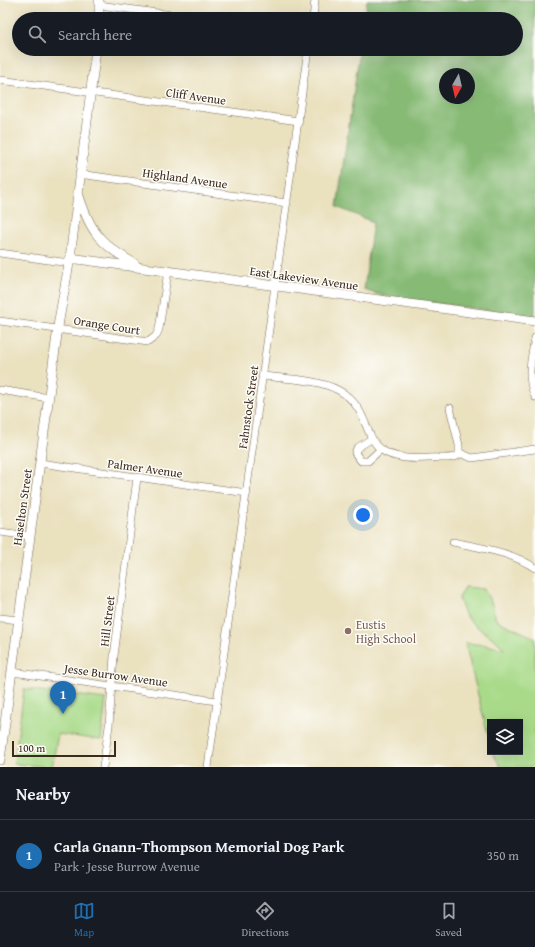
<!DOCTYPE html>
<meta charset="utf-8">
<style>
body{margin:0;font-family:"Gentium Book Plus",serif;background:#20242c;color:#f1f3f6}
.controls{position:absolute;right:12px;bottom:12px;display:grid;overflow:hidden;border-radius:0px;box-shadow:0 4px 16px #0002}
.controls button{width:36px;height:36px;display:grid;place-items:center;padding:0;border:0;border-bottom:1px solid #363941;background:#171b24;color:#f1f3f6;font:20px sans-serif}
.compass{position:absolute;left:439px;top:68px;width:36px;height:36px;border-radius:50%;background:#171b24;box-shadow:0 4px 16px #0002;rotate:188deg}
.scale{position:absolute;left:12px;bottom:10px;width:104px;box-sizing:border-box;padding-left:4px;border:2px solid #3b2a1e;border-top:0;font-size:11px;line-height:14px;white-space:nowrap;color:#3b2a1e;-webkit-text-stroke:3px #fdfcf7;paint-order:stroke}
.you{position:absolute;left:363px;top:515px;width:14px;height:14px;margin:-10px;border:3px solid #fff;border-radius:50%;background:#1a73e8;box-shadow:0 0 0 6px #1a73e833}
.badge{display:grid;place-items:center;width:26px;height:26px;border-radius:50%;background:#1f6fb2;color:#fff;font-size:13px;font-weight:700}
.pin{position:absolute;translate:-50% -33px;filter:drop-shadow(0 1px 2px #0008)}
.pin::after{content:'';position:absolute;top:21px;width:14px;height:12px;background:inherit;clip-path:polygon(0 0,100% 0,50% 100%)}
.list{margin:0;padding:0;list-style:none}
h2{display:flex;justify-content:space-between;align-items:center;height:52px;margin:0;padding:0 16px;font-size:17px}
h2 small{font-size:13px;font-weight:400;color:#9ea1a6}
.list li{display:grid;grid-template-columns:26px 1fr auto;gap:12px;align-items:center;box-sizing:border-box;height:72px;padding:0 16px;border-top:1px solid #363941}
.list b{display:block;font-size:15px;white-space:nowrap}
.list p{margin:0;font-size:13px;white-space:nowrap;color:#9ea1a6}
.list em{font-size:13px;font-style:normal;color:#9ea1a6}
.icon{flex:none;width:22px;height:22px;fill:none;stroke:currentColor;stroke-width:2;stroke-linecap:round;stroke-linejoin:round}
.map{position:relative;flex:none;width:535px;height:767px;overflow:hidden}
.search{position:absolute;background:#171b24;box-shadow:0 4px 16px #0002;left:12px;right:12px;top:12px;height:44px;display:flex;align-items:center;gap:10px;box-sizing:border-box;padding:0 14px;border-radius:22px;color:#9ea1a6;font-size:15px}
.sheet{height:124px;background:#171b24}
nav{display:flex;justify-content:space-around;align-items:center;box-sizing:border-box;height:56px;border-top:1px solid #363941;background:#171b24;font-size:11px;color:#9ea1a6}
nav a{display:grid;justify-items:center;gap:2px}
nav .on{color:#1f6fb2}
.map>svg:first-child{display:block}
</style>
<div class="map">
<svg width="535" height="767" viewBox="0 0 535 767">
<rect width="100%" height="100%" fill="#fdfcf7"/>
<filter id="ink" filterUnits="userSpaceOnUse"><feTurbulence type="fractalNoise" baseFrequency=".025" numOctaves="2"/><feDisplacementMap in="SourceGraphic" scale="8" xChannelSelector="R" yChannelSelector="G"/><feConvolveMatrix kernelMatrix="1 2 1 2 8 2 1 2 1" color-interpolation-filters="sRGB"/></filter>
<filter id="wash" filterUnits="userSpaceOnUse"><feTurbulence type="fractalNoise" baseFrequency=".012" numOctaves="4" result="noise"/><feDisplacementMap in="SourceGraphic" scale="16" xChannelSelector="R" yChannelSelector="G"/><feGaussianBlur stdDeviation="0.9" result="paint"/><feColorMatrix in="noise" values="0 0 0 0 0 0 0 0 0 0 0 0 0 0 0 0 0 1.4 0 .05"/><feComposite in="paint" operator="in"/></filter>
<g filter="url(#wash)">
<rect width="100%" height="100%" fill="#eae1bf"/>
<g fill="#a8da89" stroke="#728254">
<path d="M465 587 484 589 492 604 496 620 535 638V767H501L492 752H520V722H490V743L465 643 486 645 504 649C494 635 476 630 466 616 463 611 461 603 459 598Z"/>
<polygon points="24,689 106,699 101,740 58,734 52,767 14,764"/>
</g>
<path fill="#86ba75" stroke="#60724a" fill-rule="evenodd" d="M367 0H535V317L383 296 364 290 373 222 337 207 360 49H516V19H365ZM445 74H469V98H445Z"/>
</g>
<g filter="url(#ink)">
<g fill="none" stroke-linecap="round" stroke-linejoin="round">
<g stroke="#786a56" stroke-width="8">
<g id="minor">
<polyline points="99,5 201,19"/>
<polyline points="313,19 315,0"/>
<polyline points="0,80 299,121"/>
<polyline points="79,174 287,203"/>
<polyline points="0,253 69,263"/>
<polyline points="0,321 148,342 156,336 159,329 168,271"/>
<path d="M535 338C531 361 526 375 535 397"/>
<path d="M263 376C287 379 317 379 338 390 383 414 349 464 429 458 438 457 452 460 459 455V445L450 408"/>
<polyline points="0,390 49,398"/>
<polyline points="371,439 357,448 355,453 361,461 368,461 381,449"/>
<polyline points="460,453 472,458 535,449"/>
<polyline points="40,463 247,493"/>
<polyline points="0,532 30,536"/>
<path d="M453 542C481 548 512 552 535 568"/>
<polyline points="0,618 19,620"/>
<polyline points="12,672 217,701"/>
<polyline points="103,767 109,726 114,656 137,478"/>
<polyline points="208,767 308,49"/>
</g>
</g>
<g stroke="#786a56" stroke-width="10">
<g id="tertiary">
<polyline points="99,0 99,19"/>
<path d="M78 193C90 232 100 244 135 264"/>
<polyline points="70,258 535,321"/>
<polyline points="0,760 59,320 70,258 96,49"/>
</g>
</g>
<use href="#minor" stroke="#fff" stroke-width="7"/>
<use href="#tertiary" stroke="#fff" stroke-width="9"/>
</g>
</g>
<circle fill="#8d6e63" stroke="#fdfcf7" stroke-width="1.5" cx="348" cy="631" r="4"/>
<g text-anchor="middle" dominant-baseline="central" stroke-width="3" stroke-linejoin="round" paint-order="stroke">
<g font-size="12" fill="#3b2a1e" stroke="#fdfcf7">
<text transform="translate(196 96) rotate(8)">Cliff Avenue</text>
<text transform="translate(185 178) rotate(8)">Highland Avenue</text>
<text transform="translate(304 278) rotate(8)">East Lakeview Avenue</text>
<text transform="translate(107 325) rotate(9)">Orange Court</text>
<text transform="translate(248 407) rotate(-82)">Fahnstock Street</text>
<text transform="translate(145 468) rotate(8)">Palmer Avenue</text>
<text transform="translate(22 507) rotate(-82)">Haselton Street</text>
<text transform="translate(107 621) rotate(-83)">Hill Street</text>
<text transform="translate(116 675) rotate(8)">Jesse Burrow Avenue</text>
</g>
<g font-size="12" fill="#785e54" stroke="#fdfcf7" text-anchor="start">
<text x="356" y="624">Eustis<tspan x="356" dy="14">High School</tspan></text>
</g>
</g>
</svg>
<div class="controls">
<button><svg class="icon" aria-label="layers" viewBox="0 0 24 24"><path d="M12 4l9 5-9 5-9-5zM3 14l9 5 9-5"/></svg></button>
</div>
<svg class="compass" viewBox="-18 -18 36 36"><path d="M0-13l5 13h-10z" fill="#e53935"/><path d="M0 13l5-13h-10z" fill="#9ea1a6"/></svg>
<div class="scale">100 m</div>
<div class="you"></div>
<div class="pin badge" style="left:63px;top:714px">1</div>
<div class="search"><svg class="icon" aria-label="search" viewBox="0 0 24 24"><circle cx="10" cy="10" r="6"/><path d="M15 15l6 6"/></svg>Search here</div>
</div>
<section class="sheet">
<h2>Nearby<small></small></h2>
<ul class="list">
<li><span class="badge">1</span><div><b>Carla Gnann-Thompson Memorial Dog Park</b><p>Park · Jesse Burrow Avenue</p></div><em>350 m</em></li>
</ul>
</section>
<nav>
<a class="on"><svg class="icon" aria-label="map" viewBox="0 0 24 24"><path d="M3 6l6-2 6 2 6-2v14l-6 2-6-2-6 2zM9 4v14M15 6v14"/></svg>Map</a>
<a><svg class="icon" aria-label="directions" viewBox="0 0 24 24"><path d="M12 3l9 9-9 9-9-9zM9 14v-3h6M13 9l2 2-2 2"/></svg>Directions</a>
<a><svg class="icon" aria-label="saved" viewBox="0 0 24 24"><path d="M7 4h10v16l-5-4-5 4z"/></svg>Saved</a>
</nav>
